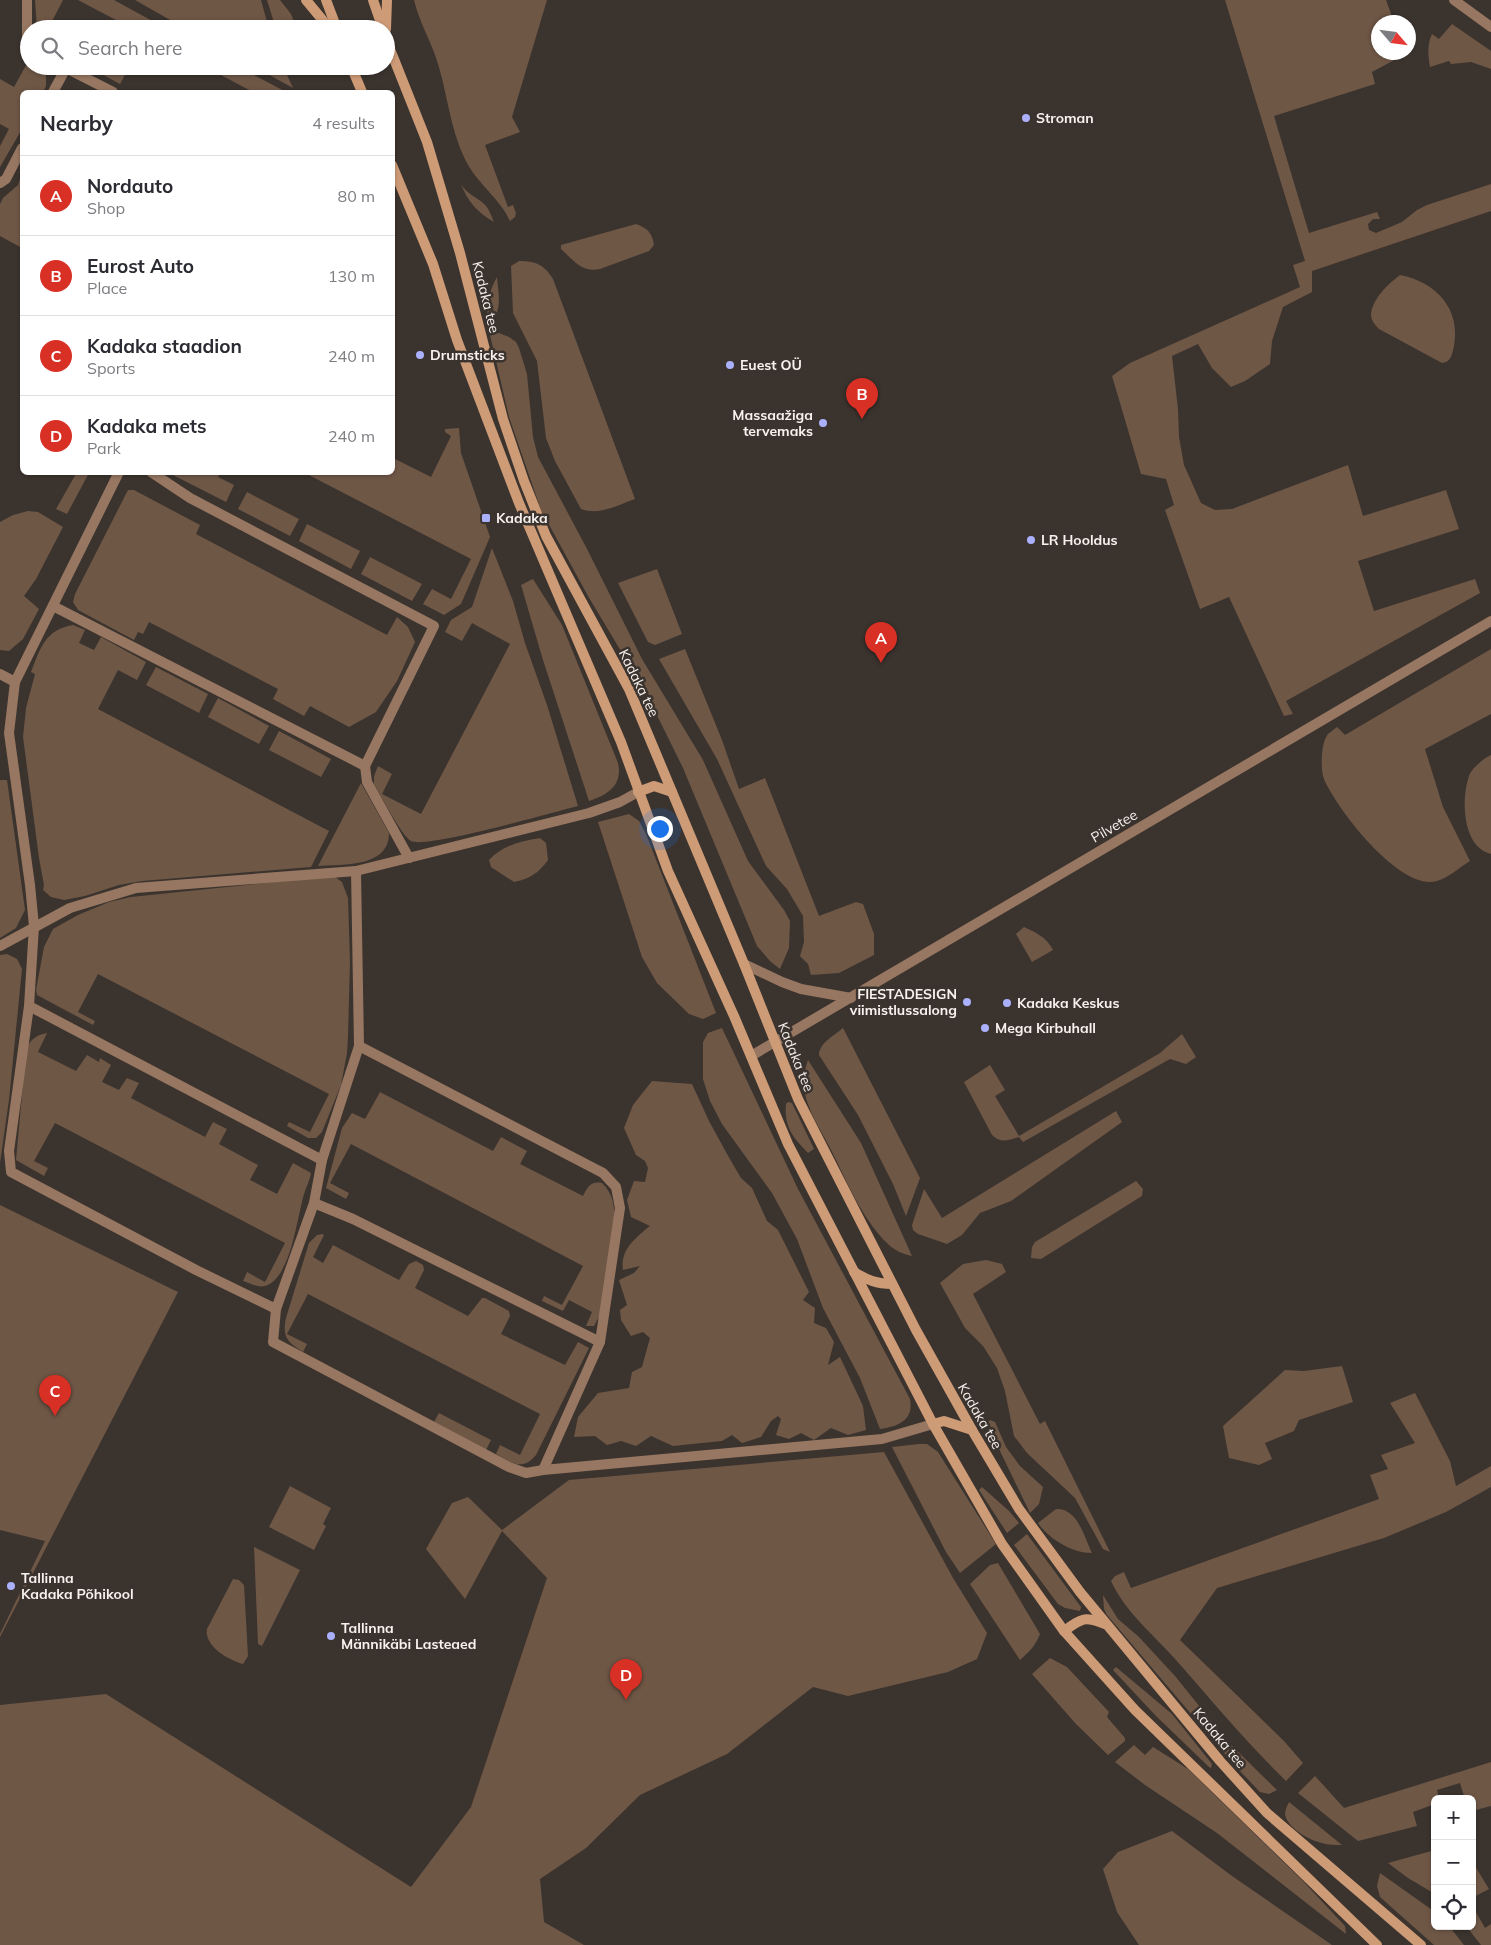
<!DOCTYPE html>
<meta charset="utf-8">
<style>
body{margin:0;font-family:Mulish,sans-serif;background:#f7f7f7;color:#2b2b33}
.controls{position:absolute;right:15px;bottom:15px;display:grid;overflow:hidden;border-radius:8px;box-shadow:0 1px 4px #0004}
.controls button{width:45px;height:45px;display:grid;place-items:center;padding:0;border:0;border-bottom:1px solid #e1e1e2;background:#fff;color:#2b2b33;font:25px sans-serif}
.compass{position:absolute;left:1371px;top:15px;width:45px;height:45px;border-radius:50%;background:#fff;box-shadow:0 1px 4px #0004;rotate:118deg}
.you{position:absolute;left:659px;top:828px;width:18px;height:18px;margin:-12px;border:4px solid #fff;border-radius:50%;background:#1a73e8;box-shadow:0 0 0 8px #1a73e833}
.badge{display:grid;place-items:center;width:32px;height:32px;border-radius:50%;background:#d93025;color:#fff;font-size:16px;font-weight:700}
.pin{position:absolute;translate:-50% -41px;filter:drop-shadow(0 1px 2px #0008)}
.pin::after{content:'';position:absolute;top:26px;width:18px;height:15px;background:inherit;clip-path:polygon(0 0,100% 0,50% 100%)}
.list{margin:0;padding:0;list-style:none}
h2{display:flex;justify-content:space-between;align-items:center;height:65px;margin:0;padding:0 20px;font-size:21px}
h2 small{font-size:16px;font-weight:400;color:#7c7c81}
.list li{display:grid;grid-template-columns:32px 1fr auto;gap:15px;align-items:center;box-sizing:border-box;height:80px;padding:0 20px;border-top:1px solid #e1e1e2}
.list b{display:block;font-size:19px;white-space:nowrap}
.list p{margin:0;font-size:16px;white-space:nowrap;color:#7c7c81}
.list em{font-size:16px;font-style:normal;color:#7c7c81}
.icon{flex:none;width:28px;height:28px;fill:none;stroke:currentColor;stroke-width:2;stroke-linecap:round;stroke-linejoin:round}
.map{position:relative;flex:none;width:1491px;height:1945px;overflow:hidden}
.search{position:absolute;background:#fff;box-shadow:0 1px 4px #0004;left:20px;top:20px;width:375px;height:55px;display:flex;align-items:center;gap:12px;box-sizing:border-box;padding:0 18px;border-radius:28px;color:#7c7c81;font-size:19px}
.panel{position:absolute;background:#fff;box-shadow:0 1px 4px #0004;left:20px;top:90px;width:375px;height:385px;border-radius:8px}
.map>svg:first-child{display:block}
</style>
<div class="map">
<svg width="1491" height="1945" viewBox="0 0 1491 1945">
<rect width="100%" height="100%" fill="#3b332e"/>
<g fill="#6f5746">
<polygon points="35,0 63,0 48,29 37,29"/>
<polygon points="78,0 114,0 167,29 133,29"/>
<polygon points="135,0 261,0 269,29 186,29"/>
<polygon points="267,0 280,0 291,14 297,29 276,29"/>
<path d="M414 0H547L512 117 520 132 485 145 508 207 513 205 516 213 515 217 510 221C500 199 479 185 467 163 451 133 448 97 438 64 432 43 419 22 414 0Z"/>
<polygon points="1225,0 1386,0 1394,22 1378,22 1378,52 1398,53 1398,58 1372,72 1375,84 1274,116 1309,233 1377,212 1380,219 1373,219 1368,224 1369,230 1376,233 1402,222 1417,210 1427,205 1491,184 1491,211 1312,271 1312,292 1283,307 1272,341 1270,364 1245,381 1231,387 1212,368 1198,344 1172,356 1178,409 1179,437 1184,465 1201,503 1215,510 1232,509 1348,465 1363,516 1446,490 1459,529 1358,561 1374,611 1475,579 1480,593 1286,701 1293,714 1284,716 1229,597 1200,609 1165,510 1174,505 1166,479 1141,474 1112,376 1130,363 1300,287 1293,265 1305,261"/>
<path d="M1452 24 1491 51V69L1471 62 1451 64 1449 61 1430 67C1428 55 1427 45 1432 34L1439 39Z"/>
<polygon points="29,60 29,66 39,66 46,71 46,86 43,92 22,92 22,129 0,167 0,146 9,129 0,124 0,79 14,87"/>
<polygon points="87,66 114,66 126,73 120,84"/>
<polygon points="204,66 237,66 286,92 253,92"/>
<polygon points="253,66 283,66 293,88"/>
<polygon points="22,172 22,248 0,236 0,204 3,198 18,185"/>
<path d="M461 184C467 194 475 196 483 203 489 208 491 215 494 222 477 212 468 202 461 184Z"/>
<path d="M636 224C647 228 652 232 654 245L649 251 600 269C582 273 573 260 561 249V245Z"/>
<path d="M519 261C535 261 544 264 553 279L635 499C618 505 599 516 581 509L555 461 546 438 537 361 513 313 511 266Z"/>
<path d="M1400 275C1436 282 1461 309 1454 346 1452 355 1451 362 1442 363L1379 329C1375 325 1371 320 1371 315 1372 299 1388 284 1400 275Z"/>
<path d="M497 277C498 292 504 316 487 323 487 307 488 292 497 277Z"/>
<polygon points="499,333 509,337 516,342 519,348 527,374 533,437 538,457 586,547 642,659 703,760 748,861 784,910 790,921 789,948 780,969 770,961 757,946 683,768 646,693 588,596 541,510 509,417 490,335"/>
<polygon points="459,428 461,453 490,537 461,604 444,615 423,604 432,589 451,599 471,559 305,473 392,472 393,458 431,477 451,436 445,432 445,429"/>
<polygon points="77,472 89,473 67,514 56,509"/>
<polygon points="169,473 220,473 218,477 234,485 226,502"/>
<polygon points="128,490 134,490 200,525 196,534 387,635 397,617 408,627 415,642 397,681 376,712 349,727 310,706 304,716 273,699 278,689 149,622 143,634 138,632 134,640 78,610 73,602 75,594"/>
<polygon points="247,492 299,519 290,536 238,509"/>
<polygon points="28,511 38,512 63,527 36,579 24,596 39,609 23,639 9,651 0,650 0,522 13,515"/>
<polygon points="307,524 360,551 351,569 299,541"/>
<path d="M492 548 513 601 525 643 547 705 578 806C554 812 426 849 411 841 402 836 381 796 374 784V776L378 766 392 774 382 794 421 814 510 644 472 623 462 641 445 632 451 620 472 607Z"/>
<polygon points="370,557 422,584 412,601 361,574"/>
<polygon points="657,569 682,634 655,645 648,642 618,583"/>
<path d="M533 579 562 625 618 763C623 786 607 795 589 801L543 660 521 585Z"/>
<path d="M73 625 85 630 79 643 94 650 101 637 146 662 137 680 118 670 98 709 329 831 311 867 142 881 119 885 85 896 64 900 51 897 43 890 44 885 39 858 23 737 26 708 35 674 31 672C41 647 45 630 73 625Z"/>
<polygon points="685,649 722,740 739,789 765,778 819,916 856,902 863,904 874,934 874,955 839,973 811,975 808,964 800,956 804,942 803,916 787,889 766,866 717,759 659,659"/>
<path d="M1491 649V714L1425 749 1443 807 1470 861C1460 867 1448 878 1437 881 1400 892 1336 808 1324 779 1320 769 1321 742 1328 734 1331 732 1334 729 1337 727L1345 735Z"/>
<polygon points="156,667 208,694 199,713 146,685"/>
<polygon points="218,698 269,726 259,744 208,717"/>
<polygon points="279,731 331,759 321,777 269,750"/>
<path d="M1491 755V854C1462 847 1461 799 1469 776 1471 769 1484 758 1491 755Z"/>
<polygon points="0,780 7,780 25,910 16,928 0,938"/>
<path d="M361 783 389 833C389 868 343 864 318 866Z"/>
<polygon points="629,814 639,821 646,834 716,1013 703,1019 689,1014 657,983 642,957 598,822"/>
<path d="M540 838 546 843 548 860C539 873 529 879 514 882L491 867 489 860C503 845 521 841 540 838Z"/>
<polygon points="334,876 342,882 348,898 350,962 348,1036 347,1053 341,1085 322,1132 316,1138 308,1138 287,1126 289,1122 310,1132 329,1094 98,974 78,1012 95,1021 93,1025 37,995 36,990 44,947 53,929 78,915 109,902 131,897"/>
<path d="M1024 927C1037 933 1046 937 1053 950L1032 962 1016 934Z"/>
<polygon points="7,954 17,959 22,969 9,1100 0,1163 0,955"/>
<path d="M722 1028 798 1189 910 1399C914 1420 899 1426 880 1429L860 1378 823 1308 797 1239 772 1193 722 1124 710 1101 703 1079V1042L708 1033Z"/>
<path d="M843 1028 920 1178 906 1216 893 1184 858 1115 819 1055C819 1043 835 1035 843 1028Z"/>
<path d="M47 1033 38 1052 76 1071 87 1055 99 1062 100 1058 111 1065 102 1082 119 1090 127 1078 139 1083 131 1098 205 1137 213 1122 227 1129 219 1144 258 1165 250 1180 277 1194 293 1163 311 1173C310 1180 307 1185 305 1191 297 1214 292 1278 265 1286 258 1288 249 1283 243 1281L247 1272 265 1282 285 1243 55 1123 34 1161 48 1168 44 1176 16 1160 26 1051C29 1040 36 1035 47 1033Z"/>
<path d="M1182 1034 1196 1057 1186 1064 1170 1059 1023 1142 1019 1137C1008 1140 1001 1144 992 1135L964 1082 990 1065 1005 1090 995 1096 1019 1136 1160 1053Z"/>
<path d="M808 1060 861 1143 912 1256C903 1254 895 1251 888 1244 861 1218 846 1179 829 1146 820 1129 809 1112 805 1094 802 1082 804 1071 808 1060Z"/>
<path d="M652 1081 692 1084 709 1121 727 1154 741 1178 752 1188 767 1221 778 1230 809 1292 803 1300 815 1308 814 1323 826 1328 834 1342 828 1365 840 1357 863 1406 866 1430 848 1435 831 1428 814 1440 801 1433 789 1439 776 1435 781 1419 778 1416 771 1421 761 1437 742 1443 732 1435 722 1441 673 1446 651 1436 636 1446 621 1441 607 1445 595 1436 574 1437 578 1417 598 1393 629 1388 632 1372 642 1367 650 1338 643 1332 631 1336 621 1320 620 1310 627 1305 619 1280 634 1273 640 1266 623 1270C620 1250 635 1238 650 1226L631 1217 627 1200 634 1181 645 1182 648 1168 645 1161 636 1155 624 1128 633 1105Z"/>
<path d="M380 1092 493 1151 501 1137 527 1151 520 1164 583 1196C588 1187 590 1181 602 1183 613 1194 614 1204 615 1218L600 1315 594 1326H586L592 1312 569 1300 563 1311 542 1301 544 1296 562 1305 583 1266 351 1144 330 1183 349 1193 346 1199 326 1188 342 1128 352 1113 365 1119Z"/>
<path d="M788 1102 792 1103 814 1149 808 1153C793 1137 784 1128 786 1104Z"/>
<polygon points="1116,1111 1122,1122 1011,1201 980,1213 962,1235 947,1244 918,1234 913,1230 912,1225 924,1189 942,1218"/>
<polygon points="1136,1181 1143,1189 1142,1196 1041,1259 1031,1258 1032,1247 1035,1242"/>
<polygon points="0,1205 178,1292 0,1637 0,1634 45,1541 0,1530"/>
<path d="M322 1234 324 1235 313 1257 323 1263 333 1245 399 1280 409 1264 416 1261 423 1265 424 1270 415 1288 468 1316 482 1298H485L509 1311 510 1316 501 1334 565 1365 578 1342 589 1348 536 1455C522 1472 511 1462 496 1454L500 1445 520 1455 540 1414 308 1294 287 1334 307 1344 303 1352C287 1342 282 1337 286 1318L309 1243 317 1235Z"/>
<polygon points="986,1260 1002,1264 1006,1272 973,1294 1040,1424 1045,1421 1110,1552 1103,1549 1075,1498 1027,1453 1014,1436 1005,1391 997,1368 983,1346 965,1328 940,1283 963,1264"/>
<polygon points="1342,1366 1353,1402 1299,1420 1294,1431 1265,1443 1272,1459 1259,1465 1229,1458 1223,1426 1285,1370 1304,1371"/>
<path d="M1415 1393 1450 1461 1456 1486 1491 1466V1487L1446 1512 1384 1538 1217 1588 1180 1640 1284 1741 1303 1763 1286 1781C1247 1743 1212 1701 1176 1660 1153 1634 1126 1613 1111 1581L1115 1576 1124 1572 1131 1588 1379 1499 1370 1475 1388 1469 1381 1455 1415 1443 1390 1403Z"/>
<polygon points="439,1413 491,1440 486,1450 434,1422"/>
<polygon points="990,1420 995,1422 1006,1447 1020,1466 1043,1487 1039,1504 1030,1513 987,1424"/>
<polygon points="919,1444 927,1444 938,1452 996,1544 960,1573 946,1552 892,1447"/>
<polygon points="884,1452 953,1578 987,1633 977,1659 948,1672 848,1696 813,1687 727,1754 640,1795 586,1848 540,1879 544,1922 584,1945 0,1945 0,1705 106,1694 411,1887 471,1807 547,1578 502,1531 465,1599 426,1549 452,1503 468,1497 502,1530 569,1480"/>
<polygon points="290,1486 331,1508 323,1524 326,1526 314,1550 269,1527"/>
<polygon points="982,1487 1009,1511 1019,1523 1007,1533 979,1490"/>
<path d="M1056 1509C1078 1508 1084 1537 1092 1553 1072 1553 1049 1539 1038 1523Z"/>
<polygon points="1027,1534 1081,1607 1080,1611 1065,1608 1058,1604 1014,1545"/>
<polygon points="254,1547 300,1570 262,1646 258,1644"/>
<path d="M998 1563 1040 1634C1036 1645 1029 1652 1020 1660L970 1584 990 1565Z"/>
<path d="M233 1579 239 1580 244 1585 248 1656 243 1664C228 1660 204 1646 207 1629Z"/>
<polygon points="1103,1595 1118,1619 1139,1637 1175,1676 1229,1743 1277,1790 1269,1794 1260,1792 1237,1768 1107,1615 1104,1609"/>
<polygon points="1050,1658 1067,1667 1109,1712 1107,1717 1125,1738 1125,1741 1108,1755 1076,1724 1032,1674"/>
<polygon points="1116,1667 1172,1714 1212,1764 1211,1768 1209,1767 1156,1716 1113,1670"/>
<polygon points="1134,1745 1145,1755 1153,1747 1188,1769 1301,1879 1345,1926 1346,1934 1217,1833 1145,1785 1115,1762"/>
<polygon points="1491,1762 1491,1806 1472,1811 1472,1799 1465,1799 1460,1783 1437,1790 1439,1799 1435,1799 1435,1804 1413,1812 1417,1826 1358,1841 1298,1793 1315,1776 1344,1808"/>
<path d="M1289 1802 1342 1845C1335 1845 1328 1845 1322 1843 1309 1840 1287 1828 1285 1814 1285 1810 1287 1806 1289 1802Z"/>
<polygon points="1172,1831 1232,1876 1332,1945 1139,1945 1117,1912 1103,1869 1118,1852"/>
<polygon points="1435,1850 1435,1894 1408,1878 1388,1863"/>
<polygon points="1472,1861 1489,1889 1472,1898"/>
<polygon points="1380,1873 1435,1912 1435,1926 1449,1926 1464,1945 1434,1945 1380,1897 1377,1886"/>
<polygon points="1472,1905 1485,1928 1491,1924 1491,1945 1481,1945 1466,1926 1472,1926"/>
</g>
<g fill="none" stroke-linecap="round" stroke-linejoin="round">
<g stroke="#977761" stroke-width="10">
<polyline points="27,0 27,40 29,43"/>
<polyline points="1454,0 1491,27"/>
<polyline points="62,66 113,92"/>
<polyline points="53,92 66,68"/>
<polyline points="0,183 6,179 22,148"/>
<polyline points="119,472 15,682 9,733 30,885 34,926 29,1006 322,1160"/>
<polyline points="151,472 190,498 434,626 365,766 367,782 409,858"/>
<polyline points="53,606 365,766"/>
<polyline points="0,674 15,682"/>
<polyline points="356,871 359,1046 322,1160 314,1203 276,1309 273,1342 509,1467 526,1473 543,1470 882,1439 933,1424"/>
<polyline points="0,946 70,908 136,888 356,871 589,813 620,802 638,792"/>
<polyline points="744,964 782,982 801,989 851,998"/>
<polyline points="29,1006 9,1151 11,1172 196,1270 276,1309"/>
<polyline points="359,1046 603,1173 616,1187 620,1208 600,1342 543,1470"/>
<polyline points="751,1056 1491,621"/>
<polyline points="314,1203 353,1219 600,1342"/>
</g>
<g stroke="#ce9b77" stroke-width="10">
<polyline points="306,0 330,29"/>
<polyline points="326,0 337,29"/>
<polyline points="373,0 383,29"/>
<polyline points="386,29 387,0"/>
<polyline points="386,39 427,142 460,253 503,419 524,481 546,536 629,689 744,964 798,1099 916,1330 972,1430 1019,1509 1080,1592 1220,1761 1267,1813 1421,1945"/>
<polyline points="351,66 362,92"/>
<polyline points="392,165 433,264 457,340 519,503 621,742 668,871 734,1016 788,1144 933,1424 1002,1544 1064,1631 1135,1710 1377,1945"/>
<polyline points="638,792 654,786 672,792"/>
<path d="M854 1272C867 1280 877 1284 892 1284"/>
<polyline points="933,1424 944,1421 972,1430"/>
<path d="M1064 1631C1082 1618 1084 1616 1105 1624"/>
</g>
</g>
<g fill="#aab0fc" stroke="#3b332e" stroke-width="2">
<circle cx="1026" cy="118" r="5"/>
<circle cx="420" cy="355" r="5"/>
<circle cx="730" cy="365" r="5"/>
<circle cx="823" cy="423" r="5"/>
<rect x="481" y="513" width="10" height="10" rx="2.5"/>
<circle cx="1031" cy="540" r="5"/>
<circle cx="967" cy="1002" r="5"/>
<circle cx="1007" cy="1003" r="5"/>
<circle cx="985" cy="1028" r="5"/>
<circle cx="11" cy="1586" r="5"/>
<circle cx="331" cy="1636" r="5"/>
</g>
<g text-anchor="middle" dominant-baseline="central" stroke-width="5" stroke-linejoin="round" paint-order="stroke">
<g font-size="14" font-weight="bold" fill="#f7f2ee" stroke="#3b332e" text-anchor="start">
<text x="1036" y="118">Stroman</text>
<text x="430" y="355">Drumsticks</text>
<text x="740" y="365">Euest OÜ</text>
<text x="813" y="415" text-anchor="end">Massaažiga<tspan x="813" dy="16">tervemaks</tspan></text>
<text x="496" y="518">Kadaka</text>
<text x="1041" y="540">LR Hooldus</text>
<text x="957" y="994" text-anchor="end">FIESTADESIGN<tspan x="957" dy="16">viimistlussalong</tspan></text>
<text x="1017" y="1003">Kadaka Keskus</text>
<text x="995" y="1028">Mega Kirbuhall</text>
<text x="21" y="1578">Tallinna<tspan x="21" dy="16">Kadaka Põhikool</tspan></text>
<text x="341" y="1628">Tallinna<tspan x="341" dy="16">Männikäbi Lasteaed</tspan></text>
</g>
<g font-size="14" fill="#f7f2ee" stroke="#3b332e">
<text transform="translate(486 297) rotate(76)">Kadaka tee</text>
<text transform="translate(639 683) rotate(64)">Kadaka tee</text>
<text transform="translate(1114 826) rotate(-30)">Pilvetee</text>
<text transform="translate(796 1057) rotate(68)">Kadaka tee</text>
<text transform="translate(980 1416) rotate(60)">Kadaka tee</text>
<text transform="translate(1220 1738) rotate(50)">Kadaka tee</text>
</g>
</g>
</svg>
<div class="controls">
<button>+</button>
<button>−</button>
<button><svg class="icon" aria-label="locate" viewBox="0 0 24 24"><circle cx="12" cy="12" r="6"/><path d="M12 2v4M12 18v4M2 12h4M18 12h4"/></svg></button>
</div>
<svg class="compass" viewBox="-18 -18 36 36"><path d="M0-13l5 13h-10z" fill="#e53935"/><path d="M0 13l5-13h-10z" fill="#7c7c81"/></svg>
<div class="you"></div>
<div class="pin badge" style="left:881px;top:663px">A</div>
<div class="pin badge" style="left:862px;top:419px">B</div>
<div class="pin badge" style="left:55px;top:1416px">C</div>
<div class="pin badge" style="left:626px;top:1700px">D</div>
<div class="search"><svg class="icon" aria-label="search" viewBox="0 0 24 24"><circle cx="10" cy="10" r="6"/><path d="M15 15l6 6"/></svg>Search here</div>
<section class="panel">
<h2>Nearby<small>4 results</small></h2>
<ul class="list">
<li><span class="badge">A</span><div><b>Nordauto</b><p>Shop</p></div><em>80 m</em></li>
<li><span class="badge">B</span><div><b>Eurost Auto</b><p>Place</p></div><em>130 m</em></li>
<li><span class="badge">C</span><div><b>Kadaka staadion</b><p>Sports</p></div><em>240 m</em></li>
<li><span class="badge">D</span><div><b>Kadaka mets</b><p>Park</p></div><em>240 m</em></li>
</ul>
</section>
</div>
